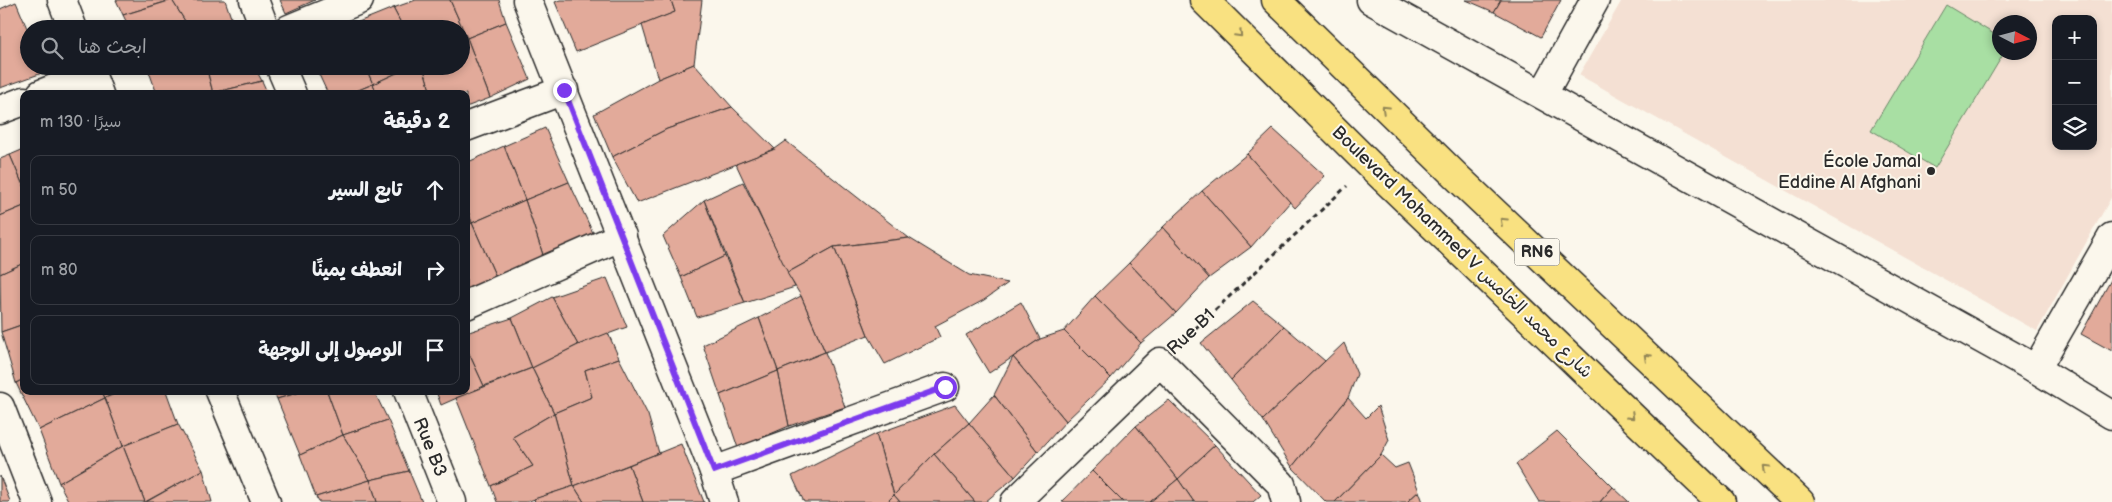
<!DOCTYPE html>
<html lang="ar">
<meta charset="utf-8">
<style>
body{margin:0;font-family:"Balsamiq Sans","Playpen Sans Arabic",sans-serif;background:#242831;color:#f1f3f6;direction:rtl}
.controls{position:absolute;right:15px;top:15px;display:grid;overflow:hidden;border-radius:10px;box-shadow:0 2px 8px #0003}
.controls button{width:45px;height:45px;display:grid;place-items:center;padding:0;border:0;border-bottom:1px solid #363941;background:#171b24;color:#f1f3f6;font:25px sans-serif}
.compass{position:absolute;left:1992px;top:15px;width:45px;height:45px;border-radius:50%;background:#171b24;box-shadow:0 2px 8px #0003;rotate:96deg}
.stop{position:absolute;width:15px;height:15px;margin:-11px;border:4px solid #7c3aed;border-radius:50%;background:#fff}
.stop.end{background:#7c3aed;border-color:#fff;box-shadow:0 1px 5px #0008}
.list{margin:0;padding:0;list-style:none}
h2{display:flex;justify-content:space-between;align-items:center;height:65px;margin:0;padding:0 20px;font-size:21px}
h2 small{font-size:16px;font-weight:400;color:#9ea1a6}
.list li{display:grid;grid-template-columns:32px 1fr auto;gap:15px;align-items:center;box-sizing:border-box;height:70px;margin:0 10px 10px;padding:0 10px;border:1px solid #363941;border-radius:10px}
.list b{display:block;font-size:19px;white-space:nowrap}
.list em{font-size:16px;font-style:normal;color:#9ea1a6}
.icon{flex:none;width:28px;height:28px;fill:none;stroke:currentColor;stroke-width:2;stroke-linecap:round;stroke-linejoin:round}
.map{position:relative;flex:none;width:2112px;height:502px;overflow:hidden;direction:ltr}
.search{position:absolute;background:#171b24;box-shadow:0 2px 8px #0003;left:20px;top:20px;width:450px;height:55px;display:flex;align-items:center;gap:12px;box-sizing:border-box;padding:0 18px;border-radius:28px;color:#9ea1a6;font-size:19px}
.panel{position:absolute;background:#171b24;box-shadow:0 2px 8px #0003;left:20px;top:90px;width:450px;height:305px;border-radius:10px;direction:rtl}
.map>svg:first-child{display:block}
</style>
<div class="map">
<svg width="2112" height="502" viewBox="0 0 2112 502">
<rect width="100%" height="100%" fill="#fbf7ec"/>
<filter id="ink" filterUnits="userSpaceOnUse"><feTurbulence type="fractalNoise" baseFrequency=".02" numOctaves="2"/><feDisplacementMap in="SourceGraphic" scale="10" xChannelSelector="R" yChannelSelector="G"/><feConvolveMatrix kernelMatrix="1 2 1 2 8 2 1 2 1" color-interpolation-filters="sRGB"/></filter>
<g filter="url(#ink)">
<path fill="#f4e0d3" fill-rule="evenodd" d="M1622 0H2112V196L2037 331 1579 75ZM2056 19H2093V146H2056ZM2000 22H2030V52H2000Z"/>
<polygon fill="#a8dfa3" stroke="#6a8567" points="1946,5 1999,37 2000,52 2004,53 1935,168 1871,130"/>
<g fill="#e2aa9a" stroke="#2b2b2b">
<polygon points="116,0 171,0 123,15"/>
<polygon points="172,0 190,29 130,29 123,15"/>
<polygon points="172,0 225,0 235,29 190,29"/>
<polygon points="280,0 315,0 286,13"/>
<polygon points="416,0 450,0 467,38 461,42 461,29 404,29 393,8"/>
<polygon points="450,0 499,0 506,22 467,38"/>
<polygon points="560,0 671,0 675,12 576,52 555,2"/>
<polygon points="671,0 702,0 694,64 658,79 642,25 675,12"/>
<polygon points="1466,0 1501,0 1494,12"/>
<polygon points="1501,0 1561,0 1541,37 1494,12"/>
<polygon points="16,2 29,33 29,66 43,66 45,72 0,88 0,9"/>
<polygon points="393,8 404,29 347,29 346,27"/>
<polygon points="506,22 530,79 490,98 467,38"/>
<polygon points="467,38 490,98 466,107 466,94 431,94 423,66 461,66 461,42"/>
<polygon points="694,64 732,107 667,129 612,157 594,114 658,79"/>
<polygon points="147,66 206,66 213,93 157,94"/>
<polygon points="206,66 254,66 262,81 213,93"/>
<polygon points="315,66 365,66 373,84 349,94 328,94"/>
<polygon points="365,66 412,66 373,84"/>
<polygon points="412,66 423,66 431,94 377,94 373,84"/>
<polygon points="262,81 268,94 213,93"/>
<polygon points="373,84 377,94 349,94"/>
<polygon points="732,107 775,149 637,203 612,157 667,129"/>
<polygon points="545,128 569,182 525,200 504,146"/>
<polygon points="1273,129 1325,176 1295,208 1247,154"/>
<polygon points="786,141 909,238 834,247 787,273 736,164 775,149"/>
<polygon points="504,146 525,200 472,223 466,205 466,163"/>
<polygon points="24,149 24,188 10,155"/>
<polygon points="1247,154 1290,202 1251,247 1202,191"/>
<polygon points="10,155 24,188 24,206 0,216 0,159"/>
<polygon points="569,182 594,235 544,258 525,200"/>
<polygon points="743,182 795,287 745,303 704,200"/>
<polygon points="1202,191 1251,247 1209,278 1163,227"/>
<polygon points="525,200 544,258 499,284 472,223"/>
<polygon points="704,200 725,256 681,277 663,236"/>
<polygon points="466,205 472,223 466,225"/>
<polygon points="24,206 24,263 0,274 0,216"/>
<polygon points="472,223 499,284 466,296 466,225"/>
<polygon points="1163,227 1209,278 1176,313 1129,263"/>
<polygon points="909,238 969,275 1008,283 984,300 935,326 940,337 885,364 868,335 834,247"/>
<polygon points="834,247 868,335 825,352 801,296 787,273"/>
<polygon points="725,256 745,303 697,317 681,277"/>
<polygon points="24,263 24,324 1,332 0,274"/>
<polygon points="1129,263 1176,313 1141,343 1095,296"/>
<polygon points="607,278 627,327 578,345 552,297"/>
<polygon points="2112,278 2112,351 2081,334"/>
<polygon points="801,296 825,352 778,371 759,318"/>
<polygon points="1095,296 1141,343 1111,378 1064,331"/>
<polygon points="552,297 578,345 532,368 512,318"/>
<polygon points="1253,301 1284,326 1231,380 1201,343"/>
<polygon points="1021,302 1040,339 989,373 966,335"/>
<polygon points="512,318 532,368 484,386 466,347 466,333"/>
<polygon points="759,318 778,371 720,395 703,345"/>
<polygon points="24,324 24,379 16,383 1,332"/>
<polygon points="1284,326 1325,361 1263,420 1231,380"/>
<polygon points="1064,331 1111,378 1066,421 1013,357 1040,339"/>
<polygon points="608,333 619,358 585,370 592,397 554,413 532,368 578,345"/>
<polygon points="1344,343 1357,374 1348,398 1292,467 1263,420"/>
<polygon points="466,347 484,386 441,405 436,391 466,391"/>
<polygon points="825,352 845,407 789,426 778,371"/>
<polygon points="1013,357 1066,421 1038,452 994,395"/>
<polygon points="619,358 648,415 659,453 574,486 554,413 592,397 585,370"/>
<polygon points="532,368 554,413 513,437 533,466 491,486 456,398"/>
<polygon points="778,371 789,426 738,448 720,395"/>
<polygon points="24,379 24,391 102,391 105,398 39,430 16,383"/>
<polygon points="102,391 122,391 105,398"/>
<polygon points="122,391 166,391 178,424 123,446 105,398"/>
<polygon points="273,391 304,391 277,399"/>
<polygon points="304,391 327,391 343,435 300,455 277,399"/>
<polygon points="327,391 374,391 388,420 343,435"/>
<polygon points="994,395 1038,452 1015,477 969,423"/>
<polygon points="105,398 123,446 59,483 39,430"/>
<polygon points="1348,398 1366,418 1378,406 1389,440 1381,455 1335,502 1326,502 1292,467"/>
<polygon points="1169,400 1215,445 1178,479 1136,426"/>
<polygon points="955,405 969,423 934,454 894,495 876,434"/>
<polygon points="554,413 574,486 526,502 497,502 491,486 533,466 513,437"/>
<polygon points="388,420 409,471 370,480 343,435"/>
<polygon points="969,423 1015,477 985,502 975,502 934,454"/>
<polygon points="178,424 203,470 145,502 123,446"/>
<polygon points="1136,426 1178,479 1150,502 1123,502 1092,471"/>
<polygon points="1557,431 1613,487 1600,502 1539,502 1516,464"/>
<polygon points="876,434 894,495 887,502 804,502 792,476"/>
<polygon points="343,435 370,480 316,497 300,455"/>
<polygon points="681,444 704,502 643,502 629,465"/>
<polygon points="1215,445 1261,495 1253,502 1194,502 1178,479"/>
<polygon points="123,446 145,502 69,502 59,483"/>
<polygon points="934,454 975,502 900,502 894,495"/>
<polygon points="1381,455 1395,468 1408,463 1419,491 1407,502 1335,502"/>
<polygon points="629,465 643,502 584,502 574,486"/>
<polygon points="203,470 212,502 146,502"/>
<polygon points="409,471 422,502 377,502 370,480"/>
<polygon points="1092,471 1123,502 1062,502"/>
<polygon points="0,476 10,501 9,502 0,502"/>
<polygon points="1178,479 1194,502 1150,502"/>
<polygon points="370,480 377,502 319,502 316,497"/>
<polygon points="574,486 584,502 535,502 534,499"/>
<polygon points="1613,487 1629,502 1600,502"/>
<polygon points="1419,491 1423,502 1407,502"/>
<polygon points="894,495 900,502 887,502"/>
</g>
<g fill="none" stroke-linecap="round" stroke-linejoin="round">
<g stroke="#2b2b2b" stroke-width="31">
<g id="street">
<polyline points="254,0 265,29"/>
<polyline points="527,0 714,471 724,502"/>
<polyline points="1371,0 2036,369 2112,415"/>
<polyline points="289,29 359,0"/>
<polyline points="280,66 292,94"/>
<polyline points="41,94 91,74"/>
<polyline points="1543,94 1595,0"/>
<polyline points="0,110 24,101"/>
<polyline points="466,127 564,90"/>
<polyline points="466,305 622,236"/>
<polyline points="2036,369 2112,237"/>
<polyline points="408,391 452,502"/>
<polyline points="0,407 37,502"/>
<polyline points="714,471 945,387"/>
<polyline points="1015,502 1160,362 1281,484 1286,502"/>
</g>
</g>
<g stroke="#2b2b2b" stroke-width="31">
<g id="secondary">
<polyline points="62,0 73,29"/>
<polyline points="88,66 99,94"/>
<polyline points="220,391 266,502"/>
</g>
</g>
<g stroke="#2b2b2b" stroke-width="31">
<g id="primary">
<polyline points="1204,0 1370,165 1721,502"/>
<polyline points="1276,0 1458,178 1800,502"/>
</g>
</g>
<polyline stroke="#2b2b2b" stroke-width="3" stroke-dasharray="5 4" stroke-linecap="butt" points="1182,341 1347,186"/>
<use href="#street" stroke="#fbf7ec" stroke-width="28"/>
<use href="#secondary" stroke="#fbf7ec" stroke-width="28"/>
<use href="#primary" stroke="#f9e181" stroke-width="28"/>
</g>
<defs><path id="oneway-chevron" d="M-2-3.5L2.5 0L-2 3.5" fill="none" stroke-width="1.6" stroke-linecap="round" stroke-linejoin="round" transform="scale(1.25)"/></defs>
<g stroke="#928656">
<use href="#oneway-chevron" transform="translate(1239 34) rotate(45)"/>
<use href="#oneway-chevron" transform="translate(1385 109) rotate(-136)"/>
<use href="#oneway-chevron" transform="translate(1503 221) rotate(-137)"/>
<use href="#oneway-chevron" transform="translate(1647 357) rotate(-137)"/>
<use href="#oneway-chevron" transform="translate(1631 416) rotate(44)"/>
<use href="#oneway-chevron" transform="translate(1765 468) rotate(-137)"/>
</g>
</g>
<g fill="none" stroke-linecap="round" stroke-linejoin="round" filter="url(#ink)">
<polyline stroke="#7c3aed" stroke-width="6" points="564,90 714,471 945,387"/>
</g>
<circle fill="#2b2b2b" stroke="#fbf7ec" stroke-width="2" cx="1931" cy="171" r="5"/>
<g text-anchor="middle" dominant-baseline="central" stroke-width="4" stroke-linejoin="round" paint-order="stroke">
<rect fill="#fbf7ec" stroke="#696865" stroke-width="1" x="1514.5" y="238.5" width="45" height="27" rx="4"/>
<g font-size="16" font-weight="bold" fill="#2b2b2b">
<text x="1537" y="252">RN6</text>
</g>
<g font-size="18" fill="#2b2b2b" stroke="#fbf7ec" text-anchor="end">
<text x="1921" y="161">École Jamal<tspan x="1921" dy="21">Eddine Al Afghani</tspan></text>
</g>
<g font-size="18" fill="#2b2b2b" stroke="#fbf7ec">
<text transform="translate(1462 252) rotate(44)">Boulevard Mohammed V شارع محمد الخامس</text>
<text transform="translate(1191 332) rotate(-43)">Rue B1</text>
<text transform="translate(430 447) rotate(68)">Rue B3</text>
</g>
</g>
</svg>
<div class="controls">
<button>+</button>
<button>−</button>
<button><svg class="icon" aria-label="layers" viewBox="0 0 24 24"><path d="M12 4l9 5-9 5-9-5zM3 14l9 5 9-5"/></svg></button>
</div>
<svg class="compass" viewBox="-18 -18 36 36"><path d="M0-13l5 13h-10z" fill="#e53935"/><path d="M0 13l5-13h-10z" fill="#9ea1a6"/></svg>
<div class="stop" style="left:945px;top:387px"></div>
<div class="stop end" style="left:564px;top:90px"></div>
<div class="search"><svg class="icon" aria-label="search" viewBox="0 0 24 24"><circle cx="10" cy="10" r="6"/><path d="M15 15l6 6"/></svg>ابحث هنا</div>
<section class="panel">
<h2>2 دقيقة<small>سيرًا · 130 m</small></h2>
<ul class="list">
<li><svg class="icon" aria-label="ahead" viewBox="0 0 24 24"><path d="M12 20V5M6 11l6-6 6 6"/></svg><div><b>تابع السير</b></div><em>50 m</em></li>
<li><svg class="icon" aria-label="right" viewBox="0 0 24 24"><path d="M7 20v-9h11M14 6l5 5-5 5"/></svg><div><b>انعطف يمينًا</b></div><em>80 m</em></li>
<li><svg class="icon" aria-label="arrive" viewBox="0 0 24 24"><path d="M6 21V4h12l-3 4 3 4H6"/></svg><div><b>الوصول إلى الوجهة</b></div></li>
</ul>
</section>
</div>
